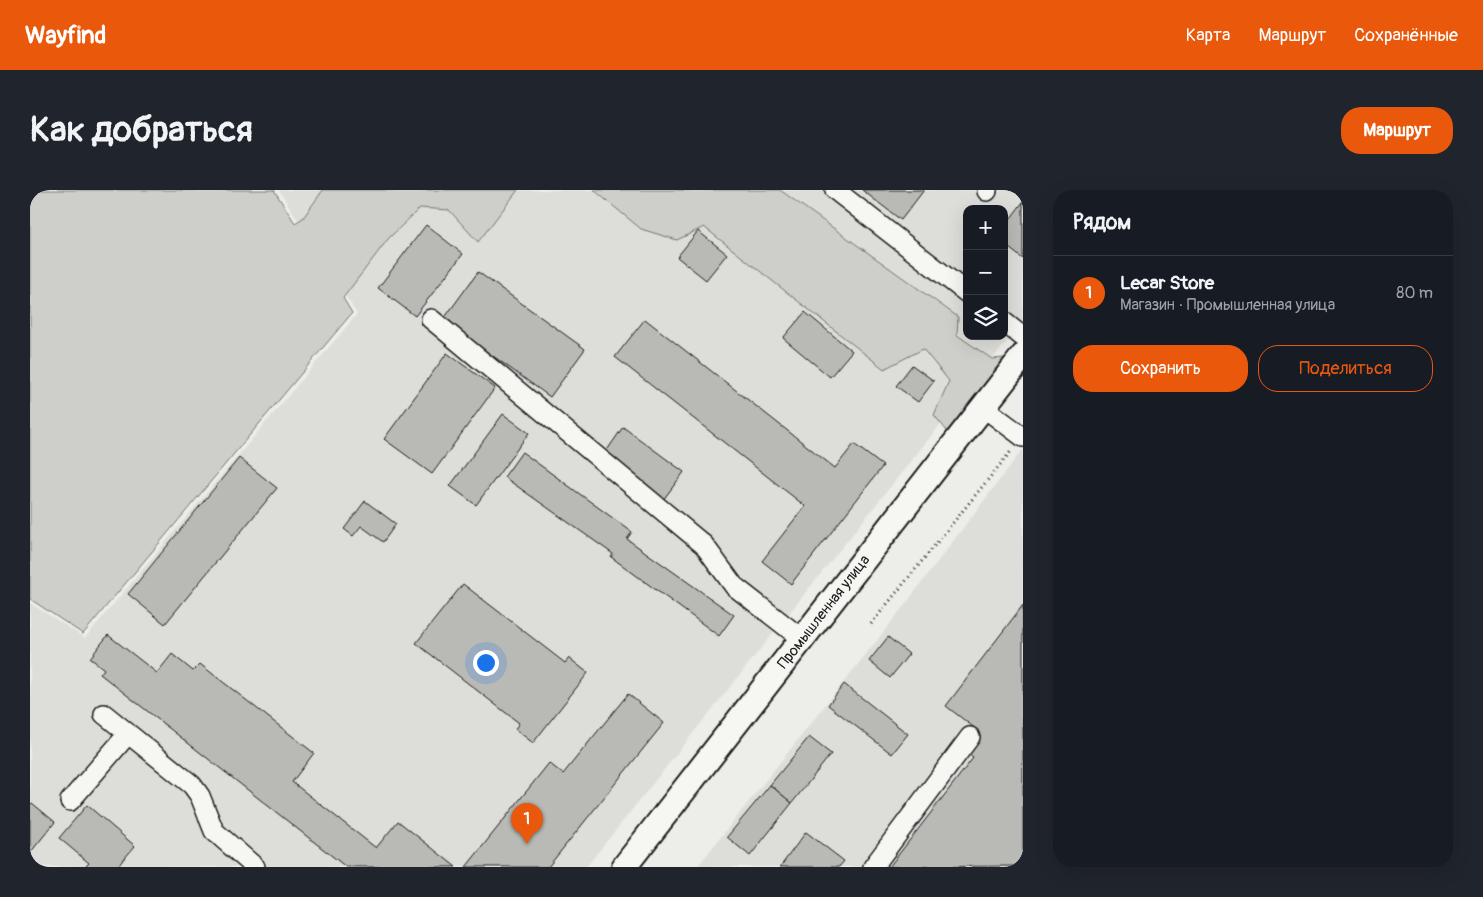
<!DOCTYPE html>
<html lang="ru">
<meta charset="utf-8">
<style>
body{margin:0;font-family:Pangolin,sans-serif;background:#20242c;color:#f1f3f6}
.controls{position:absolute;right:15px;top:15px;display:grid;overflow:hidden;border-radius:10px;box-shadow:0 5px 20px #0002}
.controls button{width:45px;height:45px;display:grid;place-items:center;padding:0;border:0;border-bottom:1px solid #363941;background:#171b24;color:#f1f3f6;font:25px sans-serif}
.you{position:absolute;left:455px;top:472px;width:18px;height:18px;margin:-12px;border:4px solid #fff;border-radius:50%;background:#1a73e8;box-shadow:0 0 0 8px #1a73e833}
.badge{display:grid;place-items:center;width:32px;height:32px;border-radius:50%;background:#ea580c;color:#fff;font-size:16px;font-weight:700}
.pin{position:absolute;translate:-50% -41px;filter:drop-shadow(0 1px 2px #0008)}
.pin::after{content:'';position:absolute;top:26px;width:18px;height:15px;background:inherit;clip-path:polygon(0 0,100% 0,50% 100%)}
.list{margin:0;padding:0;list-style:none}
h2{display:flex;justify-content:space-between;align-items:center;height:65px;margin:0;padding:0 20px;font-size:21px}
h2 small{font-size:16px;font-weight:400;color:#9ea1a6}
.list li{display:grid;grid-template-columns:32px 1fr auto;gap:15px;align-items:center;box-sizing:border-box;height:75px;padding:0 20px;border-top:1px solid #363941}
.list b{display:block;font-size:19px;white-space:nowrap}
.list p{margin:0;font-size:16px;white-space:nowrap;color:#9ea1a6}
.list em{font-size:16px;font-style:normal;color:#9ea1a6}
.actions{display:flex;gap:10px;padding:15px 20px}
.actions a{flex:1;padding:11px 0;border:1px solid #ea580c;border-radius:20px;text-align:center;font-size:18px;color:#ea580c}
.actions .main{background:#ea580c;color:#fff}
.icon{flex:none;width:28px;height:28px;fill:none;stroke:currentColor;stroke-width:2;stroke-linecap:round;stroke-linejoin:round}
.map{position:relative;flex:none;width:993px;height:677px;overflow:hidden;border-radius:20px}
header{display:flex;align-items:center;gap:30px;box-sizing:border-box;height:70px;padding:0 25px;background:#ea580c;color:#fff}
header strong{font-size:24px}
nav{display:flex;gap:28px;margin-inline-start:auto;font-size:18px}
.intro{display:flex;align-items:center;justify-content:space-between;box-sizing:border-box;height:120px;padding:0 30px}
h1{margin:0;font-size:35px}
.button{padding:12px 22px;border-radius:20px;background:#ea580c;color:#fff;font-size:18px;font-weight:700}
main{display:flex;gap:30px;padding:0 30px}
aside{flex:1;background:#171b24;border-radius:20px;box-shadow:0 5px 20px #0002}
.map>svg:first-child{display:block}
</style>
<header>
<strong>Wayfind</strong>
<nav><a>Карта</a><a>Маршрут</a><a>Сохранённые</a></nav>
</header>
<div class="intro"><h1>Как добраться</h1><a class="button">Маршрут</a></div>
<main>
<div class="map">
<svg width="993" height="677" viewBox="0 0 993 677">
<rect width="100%" height="100%" fill="#edede9"/>
<filter id="ink" filterUnits="userSpaceOnUse"><feTurbulence type="fractalNoise" baseFrequency=".02" numOctaves="2"/><feDisplacementMap in="SourceGraphic" scale="10" xChannelSelector="R" yChannelSelector="G"/><feConvolveMatrix kernelMatrix="1 2 1 2 8 2 1 2 1" color-interpolation-filters="sRGB"/></filter>
<g filter="url(#ink)">
<g fill="#ddddda" fill-rule="evenodd">
<path d="M249 0H993V131L556 677H0V413L55 448 327 124ZM937 19H974V146H937Z"/>
<polygon points="993,259 993,677 667,677 871,420"/>
</g>
<g fill="#cececb" stroke="#757574">
<polygon points="0,0 244,0 265,33 273,28 293,0 488,0 448,52 419,20 390,18 358,49 313,108 322,123 53,444 0,409"/>
<polygon points="564,0 750,0 928,127 927,145 962,169 974,168 917,241 904,225 919,191 893,159 854,179 674,37 647,50 611,39"/>
</g>
<g fill="#b9b9b6" stroke="#1c1c1c">
<polygon points="832,0 894,0 871,30"/>
<polygon points="993,12 993,69 974,54 974,37"/>
<polygon points="396,35 433,64 385,126 348,98"/>
<polygon points="668,41 697,64 676,90 647,67"/>
<polygon points="448,82 555,159 520,207 413,130"/>
<polygon points="775,122 822,161 800,187 753,148"/>
<polygon points="615,129 805,278 824,254 853,276 761,394 732,371 775,316 585,167"/>
<polygon points="417,163 465,198 402,284 354,249"/>
<polygon points="882,175 904,191 888,212 866,196"/>
<polygon points="473,224 499,243 446,315 420,296"/>
<polygon points="593,237 654,282 633,310 573,266"/>
<polygon points="492,262 602,342 597,349 704,425 689,446 581,367 583,364 474,287"/>
<polygon points="209,268 247,298 135,434 98,404"/>
<polygon points="335,311 366,334 353,352 331,336 323,346 314,339"/>
<polygon points="433,394 535,473 539,468 558,483 503,553 485,539 489,533 386,453"/>
<polygon points="993,415 993,676 859,677 943,568 936,562 951,543 916,516"/>
<polygon points="78,445 127,483 142,464 163,481 170,474 284,563 262,592 346,658 368,631 426,677 316,677 70,484 74,479 60,468"/>
<polygon points="858,447 879,464 860,488 839,471"/>
<polygon points="814,494 878,544 862,564 798,515"/>
<polygon points="598,504 634,533 518,677 436,677 519,573 533,584"/>
<polygon points="779,547 801,564 762,613 740,595"/>
<polygon points="740,595 762,613 720,666 697,647"/>
<polygon points="2,613 25,632 0,663 0,615"/>
<polygon points="57,615 105,656 87,677 55,677 59,673 29,648"/>
<polygon points="776,642 814,671 809,677 750,677"/>
</g>
<g fill="none" stroke-linecap="round" stroke-linejoin="round">
<g stroke="#1c1c1c" stroke-width="22">
<g id="minor">
<polyline points="805,0 937,103"/>
<polyline points="957,1 957,0"/>
<polyline points="401,129 674,355 704,396 772,449"/>
<polyline points="974,132 993,147"/>
<polyline points="953,217 993,247"/>
<polyline points="74,524 162,595 170,606 184,641 225,677"/>
<polyline points="40,611 97,545"/>
<polyline points="843,677 940,547"/>
</g>
</g>
<g stroke="#1c1c1c" stroke-width="28">
<g id="major">
<path id="s1" d="M594 677 993 166"/>
</g>
</g>
<polyline stroke="#1c1c1c" stroke-width="3" stroke-dasharray="1 4" stroke-linecap="butt" points="841,434 982,260"/>
<use href="#minor" stroke="#f6f6f2" stroke-width="19"/>
<use href="#major" stroke="#f6f6f2" stroke-width="24"/>
</g>
</g>
<g text-anchor="middle" dominant-baseline="central" stroke-width="4.5" stroke-linejoin="round" paint-order="stroke">
<g font-size="15" fill="#1c1c1c" stroke="#f6f6f2">
<text stroke="none"><textPath href="#s1" startOffset="324">Промышленная улица</textPath></text>
</g>
</g>
</svg>
<div class="controls">
<button>+</button>
<button>−</button>
<button><svg class="icon" aria-label="layers" viewBox="0 0 24 24"><path d="M12 4l9 5-9 5-9-5zM3 14l9 5 9-5"/></svg></button>
</div>
<div class="you"></div>
<div class="pin badge" style="left:497px;top:654px">1</div>
</div>
<aside>
<h2>Рядом<small></small></h2>
<ul class="list">
<li><span class="badge">1</span><div><b>Lecar Store</b><p>Магазин · Промышленная улица</p></div><em>80 m</em></li>
</ul>
<div class="actions"><a class="main">Сохранить</a><a>Поделиться</a></div>
</aside>
</main>
